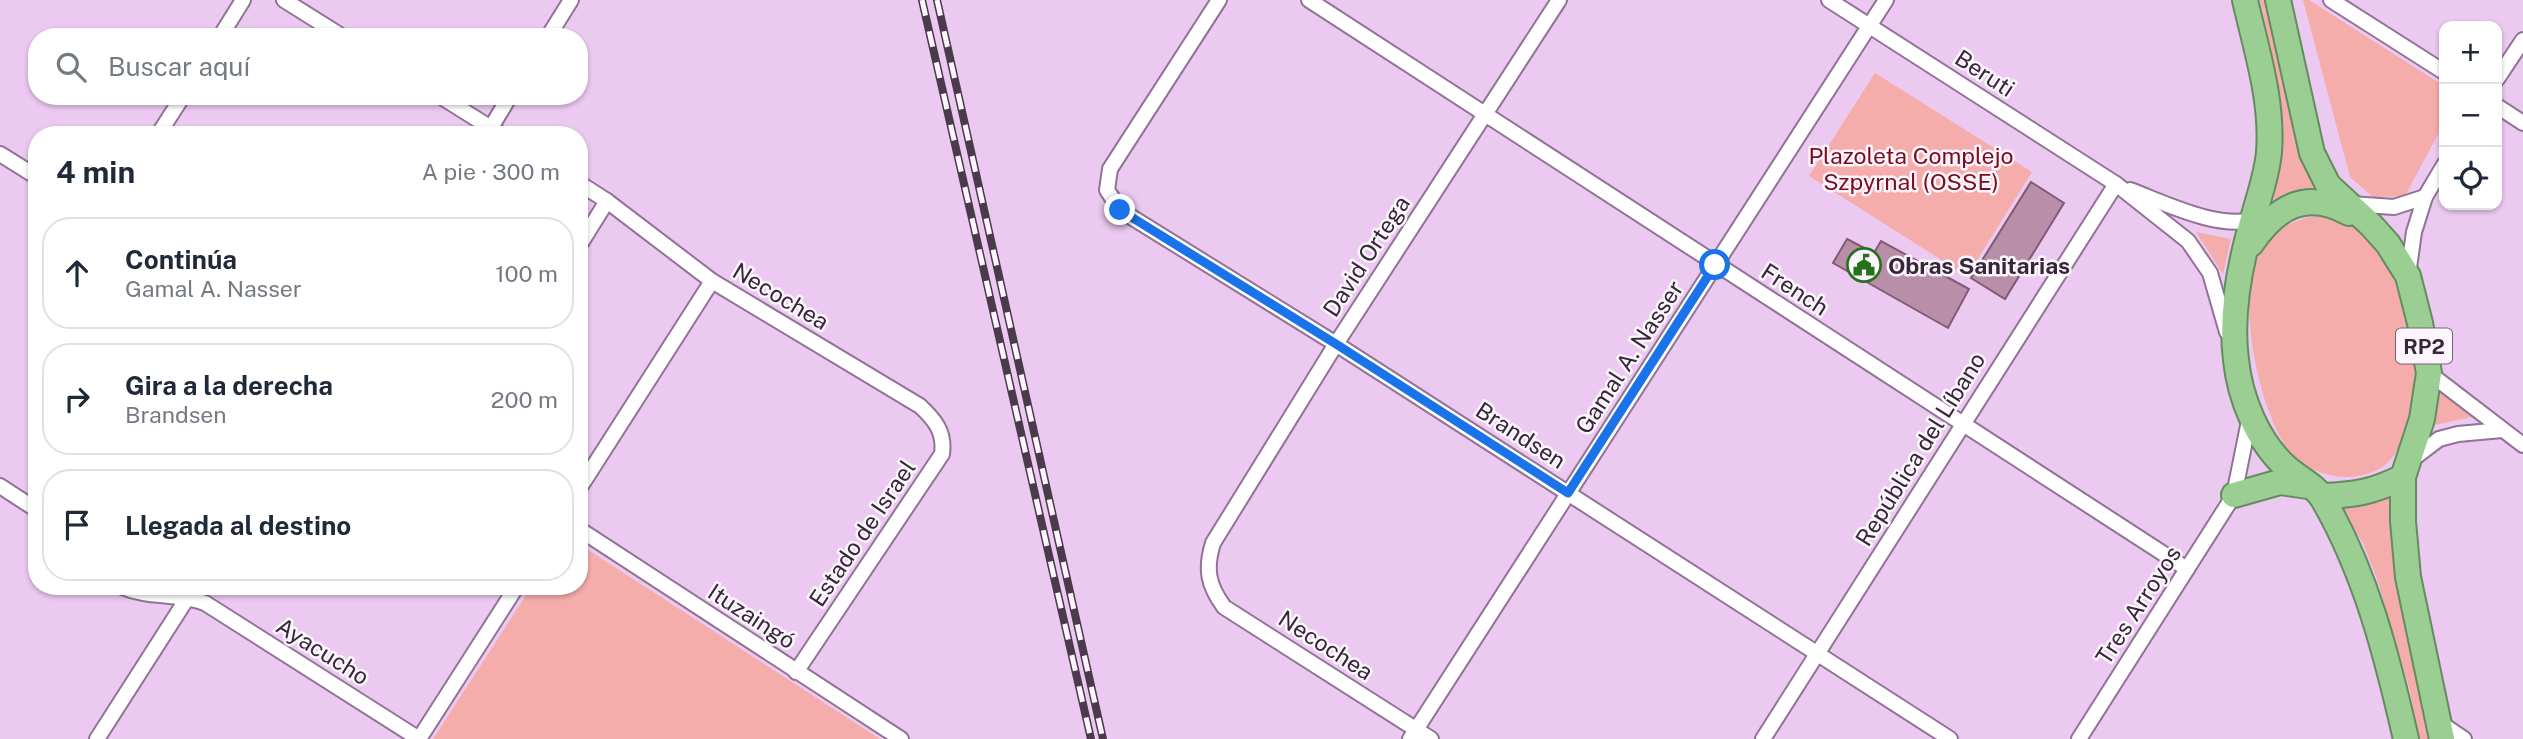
<!DOCTYPE html>
<html lang="es">
<meta charset="utf-8">
<style>
body{margin:0;font-family:"Public Sans",sans-serif;background:#f6f6f7;color:#1f2937}
.controls{position:absolute;right:21px;top:21px;display:grid;overflow:hidden;border-radius:14px;box-shadow:0 2px 5px #0004}
.controls button{width:63px;height:63px;display:grid;place-items:center;padding:0;border:0;border-bottom:2px solid #e0e1e3;background:#fff;color:#1f2937;font:35px sans-serif}
.stop{position:absolute;width:21px;height:21px;margin:-16px;border:5px solid #1a73e8;border-radius:50%;background:#fff}
.stop.end{background:#1a73e8;border-color:#fff;box-shadow:0 2px 7px #0008}
.list{margin:0;padding:0;list-style:none}
h2{display:flex;justify-content:space-between;align-items:center;height:91px;margin:0;padding:0 28px;font-size:30px}
h2 small{font-size:23px;font-weight:400;color:#747a83}
.list li{display:grid;grid-template-columns:46px 1fr auto;gap:21px;align-items:center;box-sizing:border-box;height:112px;margin:0 14px 14px;padding:0 14px;border:2px solid #e0e1e3;border-radius:28px}
.list b{display:block;font-size:26px;white-space:nowrap}
.list p{margin:0;font-size:23px;white-space:nowrap;color:#747a83}
.list em{font-size:23px;font-style:normal;color:#747a83}
.icon{flex:none;width:38px;height:38px;fill:none;stroke:currentColor;stroke-width:2;stroke-linecap:round;stroke-linejoin:round}
.map{position:relative;flex:none;width:2523px;height:739px;overflow:hidden}
.search{position:absolute;background:#fff;box-shadow:0 2px 5px #0004;left:28px;top:28px;width:560px;height:77px;display:flex;align-items:center;gap:18px;box-sizing:border-box;padding:0 24px;border-radius:28px;color:#747a83;font-size:26px}
.panel{position:absolute;background:#fff;box-shadow:0 2px 5px #0004;left:28px;top:126px;width:560px;height:469px;border-radius:28px}
.map>svg:first-child{display:block}
</style>
<div class="map">
<svg width="2523" height="739" viewBox="0 0 2523 739">
<rect width="100%" height="100%" fill="#ebc9f0"/>
<g fill="#f4adaa">
<polygon points="2260,0 2267,0 2319,188 2304,188 2274,200 2282,122 2275,69"/>
<polygon points="2303,0 2309,0 2444,86 2444,123 2405,196 2373,197 2350,177"/>
<polygon points="1875,73 2032,172 1967,276 1809,176"/>
<path d="M2326 213C2334 216 2344 218 2351 223 2403 262 2428 365 2408 426 2402 442 2395 460 2379 469 2349 485 2309 476 2288 449 2259 411 2237 301 2256 255 2269 227 2299 219 2326 213Z"/>
<polygon points="2196,232 2231,239 2223,274"/>
<polygon points="2440,391 2472,417 2435,425"/>
<polygon points="2395,490 2395,538 2399,595 2431,739 2420,739 2409,687 2376,576 2363,543 2341,508 2364,504"/>
<polygon points="579,544 880,739 433,739 532,586 579,586"/>
</g>
<g fill="#b98ea9" stroke="#825a73" stroke-width="2">
<polygon points="2031,182 2064,203 2005,299 1971,278"/>
<polygon points="1847,239 1874,253 1881,241 1969,289 1948,328 1833,263"/>
</g>
<g fill="none" stroke-linecap="round" stroke-linejoin="round">
<g stroke="#917396" stroke-width="18">
<g id="minor">
<polyline points="284,0 343,37"/>
<polyline points="1219,0 1110,169 1107,190 1120,210 1336,344 1950,739"/>
<polyline points="1309,0 2187,569"/>
<polyline points="1829,0 2116,184 2188,241 2210,273 2227,332"/>
<polyline points="2331,0 2444,72"/>
<polyline points="220,37 243,0"/>
<polyline points="548,37 571,0"/>
<polyline points="2497,79 2523,40"/>
<polyline points="440,96 502,135"/>
<polyline points="2497,106 2523,123"/>
<polyline points="487,134 510,96"/>
<polyline points="158,135 183,96"/>
<polyline points="0,154 37,177"/>
<path d="M579 183 607 201 712 281 920 406C935 420 945 432 942 454L796 672"/>
<path d="M2130 190C2165 203 2222 232 2258 218"/>
<polyline points="2351,204 2394,207 2425,197"/>
<polyline points="579,246 607,201"/>
<polyline points="2408,275 2414,232 2425,197 2444,165"/>
<polyline points="2429,373 2523,445"/>
<polyline points="2410,461 2439,439 2458,434 2502,430"/>
<polyline points="0,486 37,510"/>
<polyline points="579,489 712,281"/>
<polyline points="579,529 901,739"/>
<path d="M120 586C149 599 176 592 205 603L419 739"/>
<polyline points="2439,722 2464,739"/>
<polyline points="97,739 195,586"/>
<polyline points="419,739 517,586"/>
<polyline points="1410,739 1886,0"/>
<path d="M1431 739 1224 607C1208 585 1205 569 1213 543L1336 344 1559 0"/>
<polyline points="1763,739 2116,184"/>
<polyline points="2079,739 2234,495 2250,416"/>
</g>
</g>
<g stroke="#658b60" stroke-width="28">
<g id="trunk">
<path d="M2245 0C2256 49 2273 100 2269 152 2267 175 2259 196 2253 219 2240 263 2230 314 2236 360 2240 399 2258 442 2287 468 2298 478 2316 486 2323 499 2366 573 2387 656 2406 739"/>
<polyline points="2278,0 2312,153 2328,185 2371,225 2388,244 2408,276 2420,323 2429,373 2422,419 2403,477 2403,521 2408,577 2442,739"/>
<path d="M2251 244C2276 207 2306 189 2349 213"/>
<polyline points="2234,495 2280,482 2308,486"/>
<path d="M2322 496C2355 495 2373 492 2403 477"/>
</g>
</g>
<use href="#minor" stroke="#fff" stroke-width="14"/>
<use href="#trunk" stroke="#9ace92" stroke-width="24"/>
<g stroke="#4a3a4c" stroke-width="8">
<g id="rail">
<polyline points="922,0 1091,739"/>
<polyline points="937,0 1103,739"/>
</g>
</g>
<use href="#rail" stroke="#fcf5fd" stroke-width="5" stroke-dasharray="16" stroke-linecap="butt"/>
</g>
<g fill="none" stroke-linecap="round" stroke-linejoin="round">
<polyline stroke="#1a73e8" stroke-width="9" points="1120,210 1336,344 1568,493 1715,265"/>
</g>
<defs>
<g id="civic-ring" transform="scale(1.75)"><circle r="9.5" fill="#fcf5fd" stroke="#247219" stroke-width="1.5"/><path d="M-.6-6.5H3V-4.5H.6V-3L4-1V1h2V6H-6V1h2V-1L-.6-3ZM-1.2 2.5V6h2.4V2.5Z" fill="#247219"/></g>
</defs>
<g fill-rule="evenodd">
<use href="#civic-ring" x="1864" y="265"/>
</g>
<g text-anchor="middle" dominant-baseline="central" stroke-width="5" stroke-linejoin="round" paint-order="stroke">
<rect fill="#fcf5fd" stroke="#706572" stroke-width="2" x="2396" y="328.5" width="56" height="35" rx="5"/>
<g font-size="21" font-weight="bold" fill="#342736">
<text x="2424" y="346">RP2</text>
</g>
<g font-size="23" fill="#342736" stroke="#fcf5fd">
<text transform="translate(1985 73) rotate(33)">Beruti</text>
<text transform="translate(1366 256) rotate(-57)">David Ortega</text>
<text transform="translate(1795 289) rotate(33)">French</text>
<text transform="translate(781 296) rotate(31)">Necochea</text>
<text transform="translate(1629 357) rotate(-57)">Gamal A. Nasser</text>
<text transform="translate(1521 435) rotate(33)">Brandsen</text>
<text transform="translate(1920 449) rotate(-58)">República del Líbano</text>
<text transform="translate(862 533) rotate(-56)">Estado de Israel</text>
<text transform="translate(2138 605) rotate(-57)">Tres Arroyos</text>
<text transform="translate(752 616) rotate(33)">Ituzaingó</text>
<text transform="translate(1326 645) rotate(33)">Necochea</text>
<text transform="translate(323 651) rotate(32)">Ayacucho</text>
</g>
<g font-size="23" fill="#7c0b1c" stroke="#fcf5fd">
<text x="1911" y="155">Plazoleta Complejo<tspan x="1911" dy="26">Szpyrnal (OSSE)</tspan></text>
</g>
<g font-size="23" font-weight="bold" fill="#342736" stroke="#fcf5fd" text-anchor="start">
<text x="1888" y="265">Obras Sanitarias</text>
</g>
</g>
</svg>
<div class="controls">
<button>+</button>
<button>−</button>
<button><svg class="icon" aria-label="locate" viewBox="0 0 24 24"><circle cx="12" cy="12" r="6"/><path d="M12 2v4M12 18v4M2 12h4M18 12h4"/></svg></button>
</div>
<div class="stop" style="left:1715px;top:265px"></div>
<div class="stop end" style="left:1120px;top:210px"></div>
<div class="search"><svg class="icon" aria-label="search" viewBox="0 0 24 24"><circle cx="10" cy="10" r="6"/><path d="M15 15l6 6"/></svg>Buscar aquí</div>
<section class="panel">
<h2>4 min<small>A pie · 300 m</small></h2>
<ul class="list">
<li><svg class="icon" aria-label="ahead" viewBox="0 0 24 24"><path d="M12 20V5M6 11l6-6 6 6"/></svg><div><b>Continúa</b><p>Gamal A. Nasser</p></div><em>100 m</em></li>
<li><svg class="icon" aria-label="right" viewBox="0 0 24 24"><path d="M7 20v-9h11M14 6l5 5-5 5"/></svg><div><b>Gira a la derecha</b><p>Brandsen</p></div><em>200 m</em></li>
<li><svg class="icon" aria-label="arrive" viewBox="0 0 24 24"><path d="M6 21V4h12l-3 4 3 4H6"/></svg><div><b>Llegada al destino</b></div></li>
</ul>
</section>
</div>
